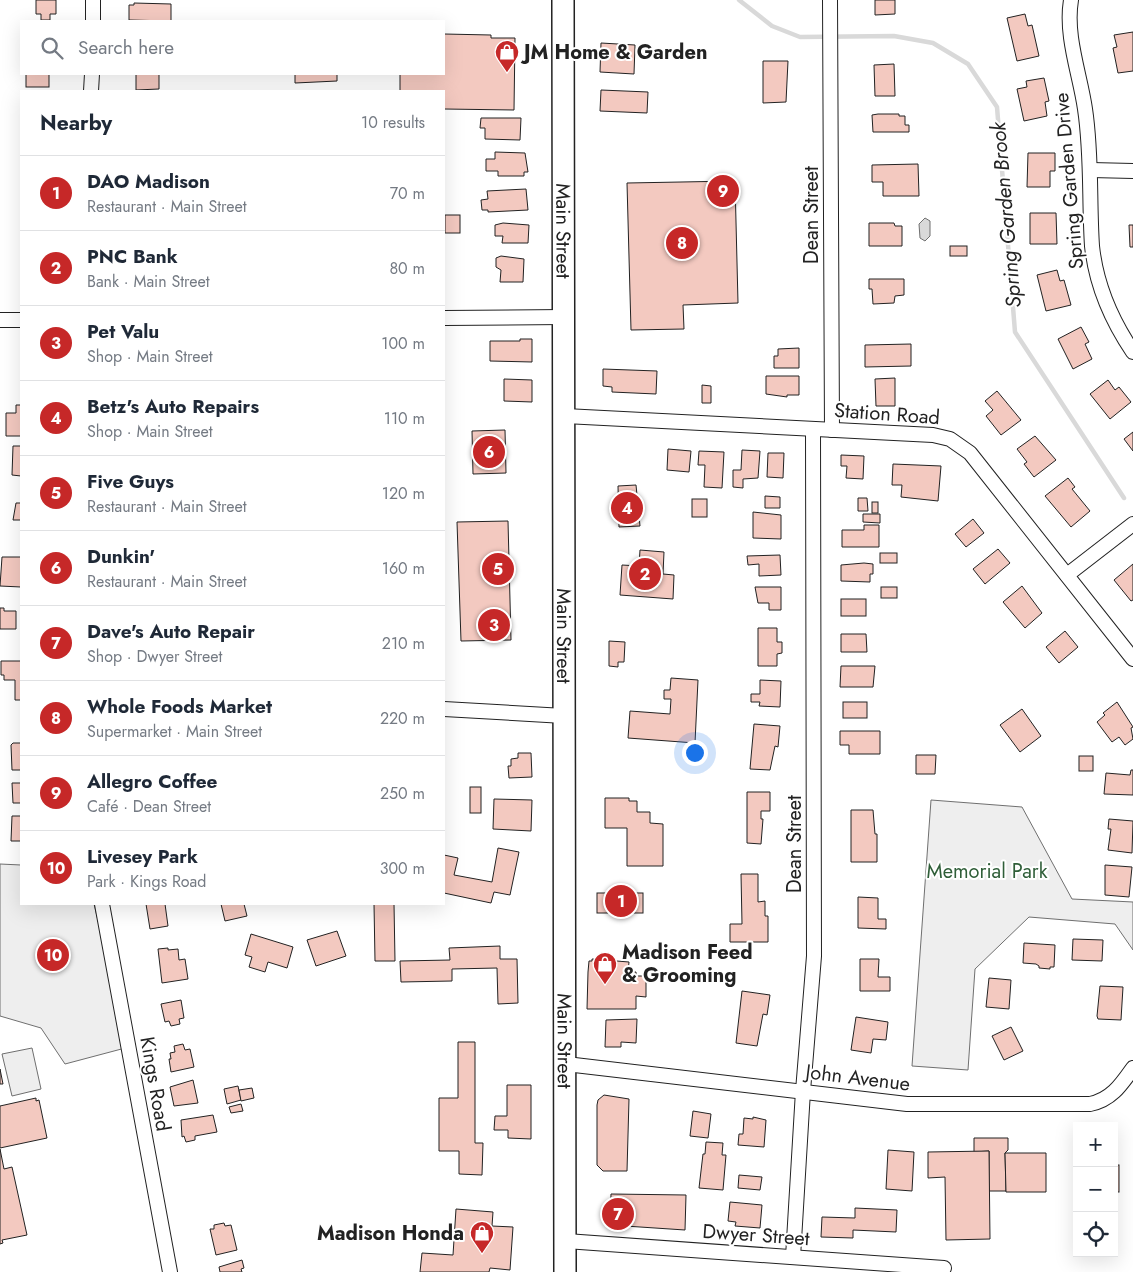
<!DOCTYPE html>
<meta charset="utf-8">
<style>
body{margin:0;font-family:Jost,sans-serif;background:#f6f6f7;color:#1f2937}
.controls{position:absolute;right:15px;bottom:15px;display:grid;overflow:hidden;border-radius:0px;box-shadow:0 5px 20px #0002}
.controls button{width:45px;height:45px;display:grid;place-items:center;padding:0;border:0;border-bottom:1px solid #e0e1e3;background:#fff;color:#1f2937;font:25px sans-serif}
.you{position:absolute;left:694px;top:752px;width:18px;height:18px;margin:-12px;border:4px solid #fff;border-radius:50%;background:#1a73e8;box-shadow:0 0 0 8px #1a73e833}
.badge{display:grid;place-items:center;width:32px;height:32px;border-radius:50%;background:#c62828;color:#fff;font-size:16px;font-weight:700}
.pin{position:absolute;translate:-50% -50%;border:2px solid #fff;box-shadow:0 1px 5px #0006}
.list{margin:0;padding:0;list-style:none}
h2{display:flex;justify-content:space-between;align-items:center;height:65px;margin:0;padding:0 20px;font-size:21px}
h2 small{font-size:16px;font-weight:400;color:#747a83}
.list li{display:grid;grid-template-columns:32px 1fr auto;gap:15px;align-items:center;box-sizing:border-box;height:75px;padding:0 20px;border-top:1px solid #e0e1e3}
.list b{display:block;font-size:19px;white-space:nowrap}
.list p{margin:0;font-size:16px;white-space:nowrap;color:#747a83}
.list em{font-size:16px;font-style:normal;color:#747a83}
.icon{flex:none;width:28px;height:28px;fill:none;stroke:currentColor;stroke-width:2;stroke-linecap:round;stroke-linejoin:round}
.map{position:relative;flex:none;width:1133px;height:1272px;overflow:hidden}
.search{position:absolute;background:#fff;box-shadow:0 5px 20px #0002;left:20px;top:20px;width:425px;height:55px;display:flex;align-items:center;gap:12px;box-sizing:border-box;padding:0 18px;border-radius:0px;color:#747a83;font-size:19px}
.panel{position:absolute;background:#fff;box-shadow:0 5px 20px #0002;left:20px;top:90px;width:425px;height:815px;border-radius:0px}
.map>svg:first-child{display:block}
</style>
<div class="map">
<svg width="1133" height="1272" viewBox="0 0 1133 1272">
<rect width="100%" height="100%" fill="#fff"/>
<g fill="#eee" stroke="#6f6f6f">
<polygon points="931,800 1022,807 1072,899 1133,902 1133,950 1115,924 1029,917 975,969 968,1070 912,1066"/>
<polygon points="0,864 21,865 21,904 94,904 129,1047 65,1064 41,1028 0,1016"/>
<polygon points="32,1048 41,1089 12,1096 2,1054"/>
</g>
<polygon fill="#d9d9d9" stroke="#6f6f6f" points="925,218 930,221 930,236 925,241 920,238 919,224"/>
<g fill="none" stroke-linecap="round" stroke-linejoin="round">
<polyline stroke="#d9d9d9" stroke-width="4.5" points="739,0 772,26 800,37 894,36 933,43 968,64 997,107 1015,332 1124,498"/>
</g>
<g fill="#f3c9c0" stroke="#222">
<polygon points="36,0 56,0 56,14 50,14 50,20 41,20 41,14 36,14"/>
<polygon points="875,0 895,0 895,14 875,15"/>
<polygon points="134,3 171,4 171,21 129,20 129,5 134,5"/>
<polygon points="1025,14 1028,26 1032,25 1039,56 1017,61 1007,18"/>
<polygon points="1133,32 1133,71 1118,73 1113,48 1117,47 1114,35"/>
<polygon points="444,34 491,35 491,38 515,38 514,110 444,109 444,91 400,91 400,74 444,74"/>
<polygon points="601,43 635,45 634,74 600,72"/>
<polygon points="763,61 788,61 786,102 763,103"/>
<polygon points="894,64 895,96 875,96 874,65"/>
<rect x="26" y="74" width="23" height="13"/>
<polygon points="136,74 159,74 159,89 136,90"/>
<polygon points="295,74 337,74 337,81 295,83"/>
<polygon points="1044,78 1049,101 1045,102 1047,116 1024,121 1017,89 1027,87 1026,81"/>
<polygon points="601,90 648,92 647,113 600,111"/>
<polygon points="878,114 899,114 899,116 905,116 905,125 909,125 909,132 873,132 872,115"/>
<polygon points="481,118 521,118 520,140 485,139 485,128 480,128"/>
<polygon points="495,152 525,153 528,172 524,172 524,176 498,176 498,171 486,171 486,159 495,159"/>
<polygon points="1028,153 1055,153 1055,171 1050,171 1050,187 1027,187"/>
<polygon points="918,164 919,196 883,196 883,182 872,182 872,165"/>
<polygon points="735,181 738,303 683,305 684,329 631,330 627,183"/>
<polygon points="526,189 528,210 488,212 488,210 482,210 481,200 488,199 487,191"/>
<polygon points="1030,213 1056,213 1057,244 1030,244"/>
<rect x="445" y="215" width="15" height="18"/>
<polygon points="503,223 529,225 528,243 502,243 503,236 495,236 495,225"/>
<polygon points="869,223 894,223 895,226 902,226 902,246 869,246"/>
<polygon points="1129,225 1133,225 1133,247 1130,247"/>
<rect x="950" y="246" width="17" height="10"/>
<polygon points="501,256 524,259 523,282 500,282 501,270 496,267 496,258"/>
<polygon points="1057,270 1060,281 1064,280 1071,305 1046,311 1037,275"/>
<polygon points="869,279 904,279 904,295 895,296 894,303 873,304 872,289 869,289"/>
<polygon points="1081,327 1089,342 1085,344 1092,359 1073,369 1058,339"/>
<polygon points="520,339 532,339 532,362 490,361 490,341 520,341"/>
<polygon points="911,344 911,366 865,367 865,345"/>
<polygon points="799,348 799,368 774,368 774,356 778,356 778,349"/>
<polygon points="603,369 657,371 656,394 612,392 612,387 603,386"/>
<polygon points="766,376 799,376 799,395 787,395 787,397 766,394"/>
<polygon points="895,378 895,406 876,406 875,379"/>
<polygon points="504,379 532,380 532,402 504,401"/>
<polygon points="1108,380 1115,390 1119,387 1131,402 1110,419 1090,394"/>
<polygon points="702,385 711,386 711,403 702,403"/>
<polygon points="997,391 1021,420 1001,435 986,416 993,410 985,401"/>
<polygon points="16,405 21,405 21,436 6,436 6,413 16,413"/>
<polygon points="505,430 506,473 473,474 472,431"/>
<polygon points="1133,432 1133,451 1124,439"/>
<polygon points="1035,436 1056,460 1034,477 1024,464 1027,462 1017,449"/>
<polygon points="13,446 21,446 21,476 12,475"/>
<polygon points="668,449 691,451 689,472 667,470"/>
<polygon points="742,450 760,451 758,478 743,479 743,488 733,487 733,470 741,470"/>
<polygon points="699,451 724,452 722,488 704,487 705,465 698,465"/>
<polygon points="768,453 784,453 783,478 767,477"/>
<polygon points="841,455 864,456 863,479 846,478 847,466 841,466"/>
<polygon points="893,464 941,466 938,501 901,497 902,485 892,485"/>
<polygon points="1068,478 1075,487 1072,489 1090,511 1071,527 1045,496"/>
<polygon points="636,485 640,526 619,527 618,486"/>
<polygon points="765,496 780,497 780,508 765,508"/>
<polygon points="858,498 867,498 868,511 858,511"/>
<rect x="692" y="499" width="15" height="18"/>
<rect x="872" y="502" width="6" height="11"/>
<polygon points="16,503 21,503 21,520 13,520"/>
<polygon points="753,512 781,515 781,539 753,538"/>
<polygon points="863,514 880,514 880,523 863,522"/>
<polygon points="973,519 984,533 966,547 955,534"/>
<polygon points="508,521 511,640 461,641 457,522"/>
<polygon points="864,525 879,525 879,547 842,547 842,530 864,530"/>
<polygon points="998,549 1010,563 985,584 973,569"/>
<polygon points="640,550 664,552 663,574 674,575 673,599 620,595 622,565 639,566"/>
<rect x="880" y="553" width="17" height="10"/>
<polygon points="780,555 781,575 759,576 759,564 748,565 747,556"/>
<polygon points="2,557 21,557 21,587 0,586"/>
<polygon points="864,563 873,564 873,574 870,574 870,582 841,581 841,565"/>
<polygon points="1133,564 1133,600 1131,601 1114,580"/>
<polygon points="1022,586 1042,613 1025,628 1003,602"/>
<polygon points="755,587 781,587 781,610 769,610 769,603 758,603"/>
<rect x="881" y="587" width="16" height="11"/>
<rect x="841" y="599" width="25" height="17"/>
<polygon points="0,608 4,608 4,611 16,611 16,629 0,629"/>
<polygon points="758,628 777,628 777,642 782,642 782,653 777,654 777,666 758,666"/>
<polygon points="1065,631 1078,647 1059,663 1046,647"/>
<polygon points="841,634 866,634 867,652 841,652"/>
<polygon points="609,641 625,642 624,662 618,662 618,667 609,666"/>
<polygon points="1,661 21,661 21,700 15,700 15,680 4,680 4,675 1,675"/>
<polygon points="841,666 875,666 873,687 840,687"/>
<polygon points="671,678 698,680 695,743 628,738 630,711 670,714 671,699 664,699 664,690 670,690"/>
<polygon points="760,680 781,681 780,707 759,706 760,702 751,702 751,694 760,694"/>
<rect x="843" y="702" width="24" height="16"/>
<polygon points="1117,702 1133,727 1131,728 1133,739 1125,745 1119,737 1112,742 1097,722 1105,715 1103,713"/>
<polygon points="1022,709 1041,736 1020,752 1000,725"/>
<polygon points="754,724 780,726 778,747 775,746 770,770 750,769"/>
<polygon points="840,731 880,731 880,754 849,754 849,745 840,745"/>
<polygon points="13,743 21,743 21,770 12,770 11,745"/>
<polygon points="518,753 531,753 532,777 509,778 508,766 511,766 511,759 518,758"/>
<polygon points="916,755 936,755 935,774 916,774"/>
<rect x="1079" y="756" width="14" height="15"/>
<polygon points="1131,770 1133,770 1133,795 1104,794 1106,773 1130,775"/>
<polygon points="12,783 21,783 21,803 13,803"/>
<rect x="470" y="787" width="11" height="26"/>
<polygon points="747,792 770,792 770,811 761,811 761,819 763,819 761,844 747,843"/>
<polygon points="605,798 629,798 629,801 637,801 637,812 650,812 650,823 663,824 663,866 627,866 627,828 605,828"/>
<polygon points="494,799 532,800 531,831 493,829"/>
<polygon points="851,810 873,810 875,834 877,834 877,862 851,862"/>
<polygon points="12,816 21,816 21,841 11,841"/>
<polygon points="1109,819 1133,821 1132,853 1108,850 1111,829 1108,829"/>
<polygon points="498,848 519,852 510,895 494,892 491,903 444,893 444,855 458,858 454,875 492,882"/>
<polygon points="1105,865 1132,867 1129,897 1105,895"/>
<polygon points="741,874 758,874 758,902 765,901 765,916 768,916 768,942 730,942 730,924 742,924"/>
<rect x="597" y="893" width="46" height="20"/>
<polygon points="858,897 878,898 878,919 886,919 886,929 858,928"/>
<polygon points="146,904 165,904 168,926 150,929"/>
<polygon points="221,904 244,904 247,916 225,921"/>
<polygon points="374,904 394,904 395,961 375,961"/>
<polygon points="337,931 346,956 316,966 307,940"/>
<polygon points="251,934 293,947 287,968 268,962 265,972 249,967 252,957 245,955"/>
<polygon points="1073,939 1103,940 1102,961 1072,960"/>
<polygon points="1024,943 1055,945 1054,967 1050,967 1050,969 1039,968 1039,966 1036,964 1023,963"/>
<polygon points="500,946 500,959 517,959 518,1003 498,1004 497,968 452,969 452,981 401,982 400,961 450,960 449,948"/>
<polygon points="168,948 168,950 178,949 179,960 185,959 188,979 162,983 158,949"/>
<polygon points="592,959 629,962 628,972 636,972 636,976 646,976 646,997 636,996 636,1009 587,1009 588,972 589,961 592,961"/>
<polygon points="860,959 879,959 878,977 890,977 890,991 860,991"/>
<polygon points="989,978 1011,980 1009,1009 986,1007"/>
<polygon points="1100,986 1123,987 1121,1020 1098,1019 1097,1016"/>
<polygon points="742,991 770,995 767,1015 763,1014 757,1046 736,1043"/>
<polygon points="181,1000 184,1018 179,1019 180,1024 171,1026 169,1021 165,1022 161,1004"/>
<polygon points="856,1017 888,1022 886,1040 873,1039 871,1053 851,1050"/>
<polygon points="637,1019 636,1043 621,1042 621,1047 605,1047 606,1020"/>
<polygon points="1011,1027 1023,1051 1004,1060 992,1036"/>
<polygon points="458,1042 475,1042 475,1143 483,1143 482,1175 459,1174 459,1151 439,1151 439,1098 458,1098"/>
<polygon points="183,1044 185,1050 190,1049 194,1067 171,1072 169,1059 171,1059 170,1053 175,1052 174,1046"/>
<polygon points="0,1069 3,1084 0,1084"/>
<polygon points="193,1080 198,1103 174,1106 170,1087"/>
<polygon points="507,1085 531,1085 531,1139 508,1138 508,1130 494,1130 495,1116 507,1116"/>
<polygon points="238,1086 241,1100 227,1104 224,1089"/>
<polygon points="252,1088 254,1098 241,1101 239,1090"/>
<polygon points="604,1095 629,1099 627,1171 603,1171 597,1165 597,1105 598,1100"/>
<polygon points="36,1098 36,1101 39,1100 47,1138 0,1148 0,1106"/>
<polygon points="241,1104 243,1111 231,1113 229,1107"/>
<polygon points="693,1111 711,1114 708,1138 690,1136"/>
<polygon points="213,1115 217,1132 195,1136 195,1140 186,1142 184,1136 182,1137 181,1120"/>
<polygon points="753,1117 766,1120 764,1147 738,1145 739,1134 743,1134 744,1118 753,1119"/>
<polygon points="974,1138 1008,1138 1008,1150 1005,1153 1006,1191 989,1191 989,1151 974,1152"/>
<polygon points="706,1142 723,1143 722,1155 726,1155 723,1190 699,1188 703,1154 705,1154"/>
<polygon points="0,1149 4,1169 12,1167 27,1235 2,1240 3,1243 0,1244"/>
<polygon points="888,1150 914,1152 912,1191 886,1189"/>
<polygon points="989,1151 990,1239 946,1240 945,1177 928,1178 928,1152"/>
<polygon points="1005,1153 1046,1153 1046,1192 1006,1192"/>
<rect x="1114" y="1165" width="5" height="27"/>
<polygon points="739,1175 762,1177 760,1190 738,1188"/>
<polygon points="611,1194 686,1195 685,1230 610,1225"/>
<polygon points="730,1202 762,1205 760,1228 735,1226 736,1222 728,1221"/>
<polygon points="855,1208 897,1210 896,1232 853,1230 853,1238 821,1237 822,1217 855,1218"/>
<polygon points="456,1209 493,1212 492,1226 513,1227 510,1270 490,1268 489,1272 420,1272 422,1253 453,1255"/>
<polygon points="224,1223 225,1226 231,1225 237,1250 216,1255 210,1229 214,1229 214,1225"/>
<polygon points="242,1260 244,1268 241,1269 242,1272 220,1272 219,1267"/>
</g>
<g fill="none" stroke-linecap="round" stroke-linejoin="round">
<g stroke="#222" stroke-width="16">
<g id="minor">
<polyline points="830,0 832,430"/>
<path d="M1071 0C1065 36 1080 74 1085 109 1092 155 1089 200 1092 246 1096 284 1112 321 1133 352"/>
<polyline points="93,21 93,0"/>
<polyline points="91,91 92,74"/>
<polyline points="1091,170 1133,171"/>
<polyline points="444,318 565,317"/>
<polyline points="0,320 21,320"/>
<polyline points="565,416 933,435 950,439 970,453 1133,659"/>
<polyline points="1067,575 1133,524"/>
<polyline points="444,709 564,716"/>
<polyline points="102,904 170,1272"/>
<path d="M566 1064 907 1104H1090C1111 1100 1121 1085 1133 1068"/>
<polyline points="566,1241 944,1268"/>
<polyline points="793,1257 803,1091 814,956 813,429"/>
</g>
</g>
<g stroke="#222" stroke-width="24">
<g id="primary">
<path id="s1" d="M563 0 565 1272"/>
</g>
</g>
<use href="#minor" stroke="#fff" stroke-width="14"/>
<use href="#primary" stroke="#fff" stroke-width="21"/>
</g>
<defs>
<g id="shop-pin" transform="scale(1.25)"><path d="M0 17L-7.5 6A9.5 9.5 0 1 1 7.5 6Z" fill="#c62828" stroke="#fff"/><path d="M-5-2.5h2.3a2.7 3.5 0 0 1 5.4 0H5L5.5 6h-11ZM-1.5-2.5h3a1.5 2.3 0 0 0-3 0Z" fill="#fff"/></g>
</defs>
<g fill-rule="evenodd">
<use href="#shop-pin" x="507" y="52"/>
<use href="#shop-pin" x="605" y="964"/>
<use href="#shop-pin" x="482" y="1233"/>
</g>
<g text-anchor="middle" dominant-baseline="central" stroke-width="4" stroke-linejoin="round" paint-order="stroke">
<g font-size="20" font-weight="bold" fill="#222" stroke="#fff" text-anchor="start">
<text x="524" y="52">JM Home &amp; Garden</text>
<text x="622" y="952">Madison Feed<tspan x="622" dy="23">&amp; Grooming</tspan></text>
<text x="464" y="1233" text-anchor="end">Madison Honda</text>
</g>
<g font-size="20" fill="#222" stroke="#fff">
<text transform="translate(1069 181) rotate(-95)">Spring Garden Drive</text>
<text transform="translate(811 215) rotate(-90)">Dean Street</text>
<text stroke="none"><textPath href="#s1" startOffset="231">Main Street</textPath></text>
<text transform="translate(887 414) rotate(4)">Station Road</text>
<text stroke="none"><textPath href="#s1" startOffset="636">Main Street</textPath></text>
<text transform="translate(794 844) rotate(-90)">Dean Street</text>
<text stroke="none"><textPath href="#s1" startOffset="1041">Main Street</textPath></text>
<text transform="translate(858 1078) rotate(7)">John Avenue</text>
<text transform="translate(155 1084) rotate(80)">Kings Road</text>
<text transform="translate(756 1235) rotate(4)">Dwyer Street</text>
</g>
<g font-size="20" fill="#2f5e38" stroke="#fff">
<text x="987" y="871">Memorial Park</text>
</g>
<g font-size="21" font-style="italic" fill="#222" stroke="#fff">
<text transform="translate(1006 215) rotate(-95)">Spring Garden Brook</text>
</g>
</g>
</svg>
<div class="controls">
<button>+</button>
<button>−</button>
<button><svg class="icon" aria-label="locate" viewBox="0 0 24 24"><circle cx="12" cy="12" r="6"/><path d="M12 2v4M12 18v4M2 12h4M18 12h4"/></svg></button>
</div>
<div class="you"></div>
<div class="pin badge" style="left:621px;top:901px">1</div>
<div class="pin badge" style="left:645px;top:574px">2</div>
<div class="pin badge" style="left:494px;top:625px">3</div>
<div class="pin badge" style="left:627px;top:508px">4</div>
<div class="pin badge" style="left:498px;top:569px">5</div>
<div class="pin badge" style="left:489px;top:452px">6</div>
<div class="pin badge" style="left:618px;top:1214px">7</div>
<div class="pin badge" style="left:682px;top:243px">8</div>
<div class="pin badge" style="left:723px;top:191px">9</div>
<div class="pin badge" style="left:53px;top:955px">10</div>
<div class="search"><svg class="icon" aria-label="search" viewBox="0 0 24 24"><circle cx="10" cy="10" r="6"/><path d="M15 15l6 6"/></svg>Search here</div>
<section class="panel">
<h2>Nearby<small>10 results</small></h2>
<ul class="list">
<li><span class="badge">1</span><div><b>DAO Madison</b><p>Restaurant · Main Street</p></div><em>70 m</em></li>
<li><span class="badge">2</span><div><b>PNC Bank</b><p>Bank · Main Street</p></div><em>80 m</em></li>
<li><span class="badge">3</span><div><b>Pet Valu</b><p>Shop · Main Street</p></div><em>100 m</em></li>
<li><span class="badge">4</span><div><b>Betz's Auto Repairs</b><p>Shop · Main Street</p></div><em>110 m</em></li>
<li><span class="badge">5</span><div><b>Five Guys</b><p>Restaurant · Main Street</p></div><em>120 m</em></li>
<li><span class="badge">6</span><div><b>Dunkin'</b><p>Restaurant · Main Street</p></div><em>160 m</em></li>
<li><span class="badge">7</span><div><b>Dave's Auto Repair</b><p>Shop · Dwyer Street</p></div><em>210 m</em></li>
<li><span class="badge">8</span><div><b>Whole Foods Market</b><p>Supermarket · Main Street</p></div><em>220 m</em></li>
<li><span class="badge">9</span><div><b>Allegro Coffee</b><p>Café · Dean Street</p></div><em>250 m</em></li>
<li><span class="badge">10</span><div><b>Livesey Park</b><p>Park · Kings Road</p></div><em>300 m</em></li>
</ul>
</section>
</div>
